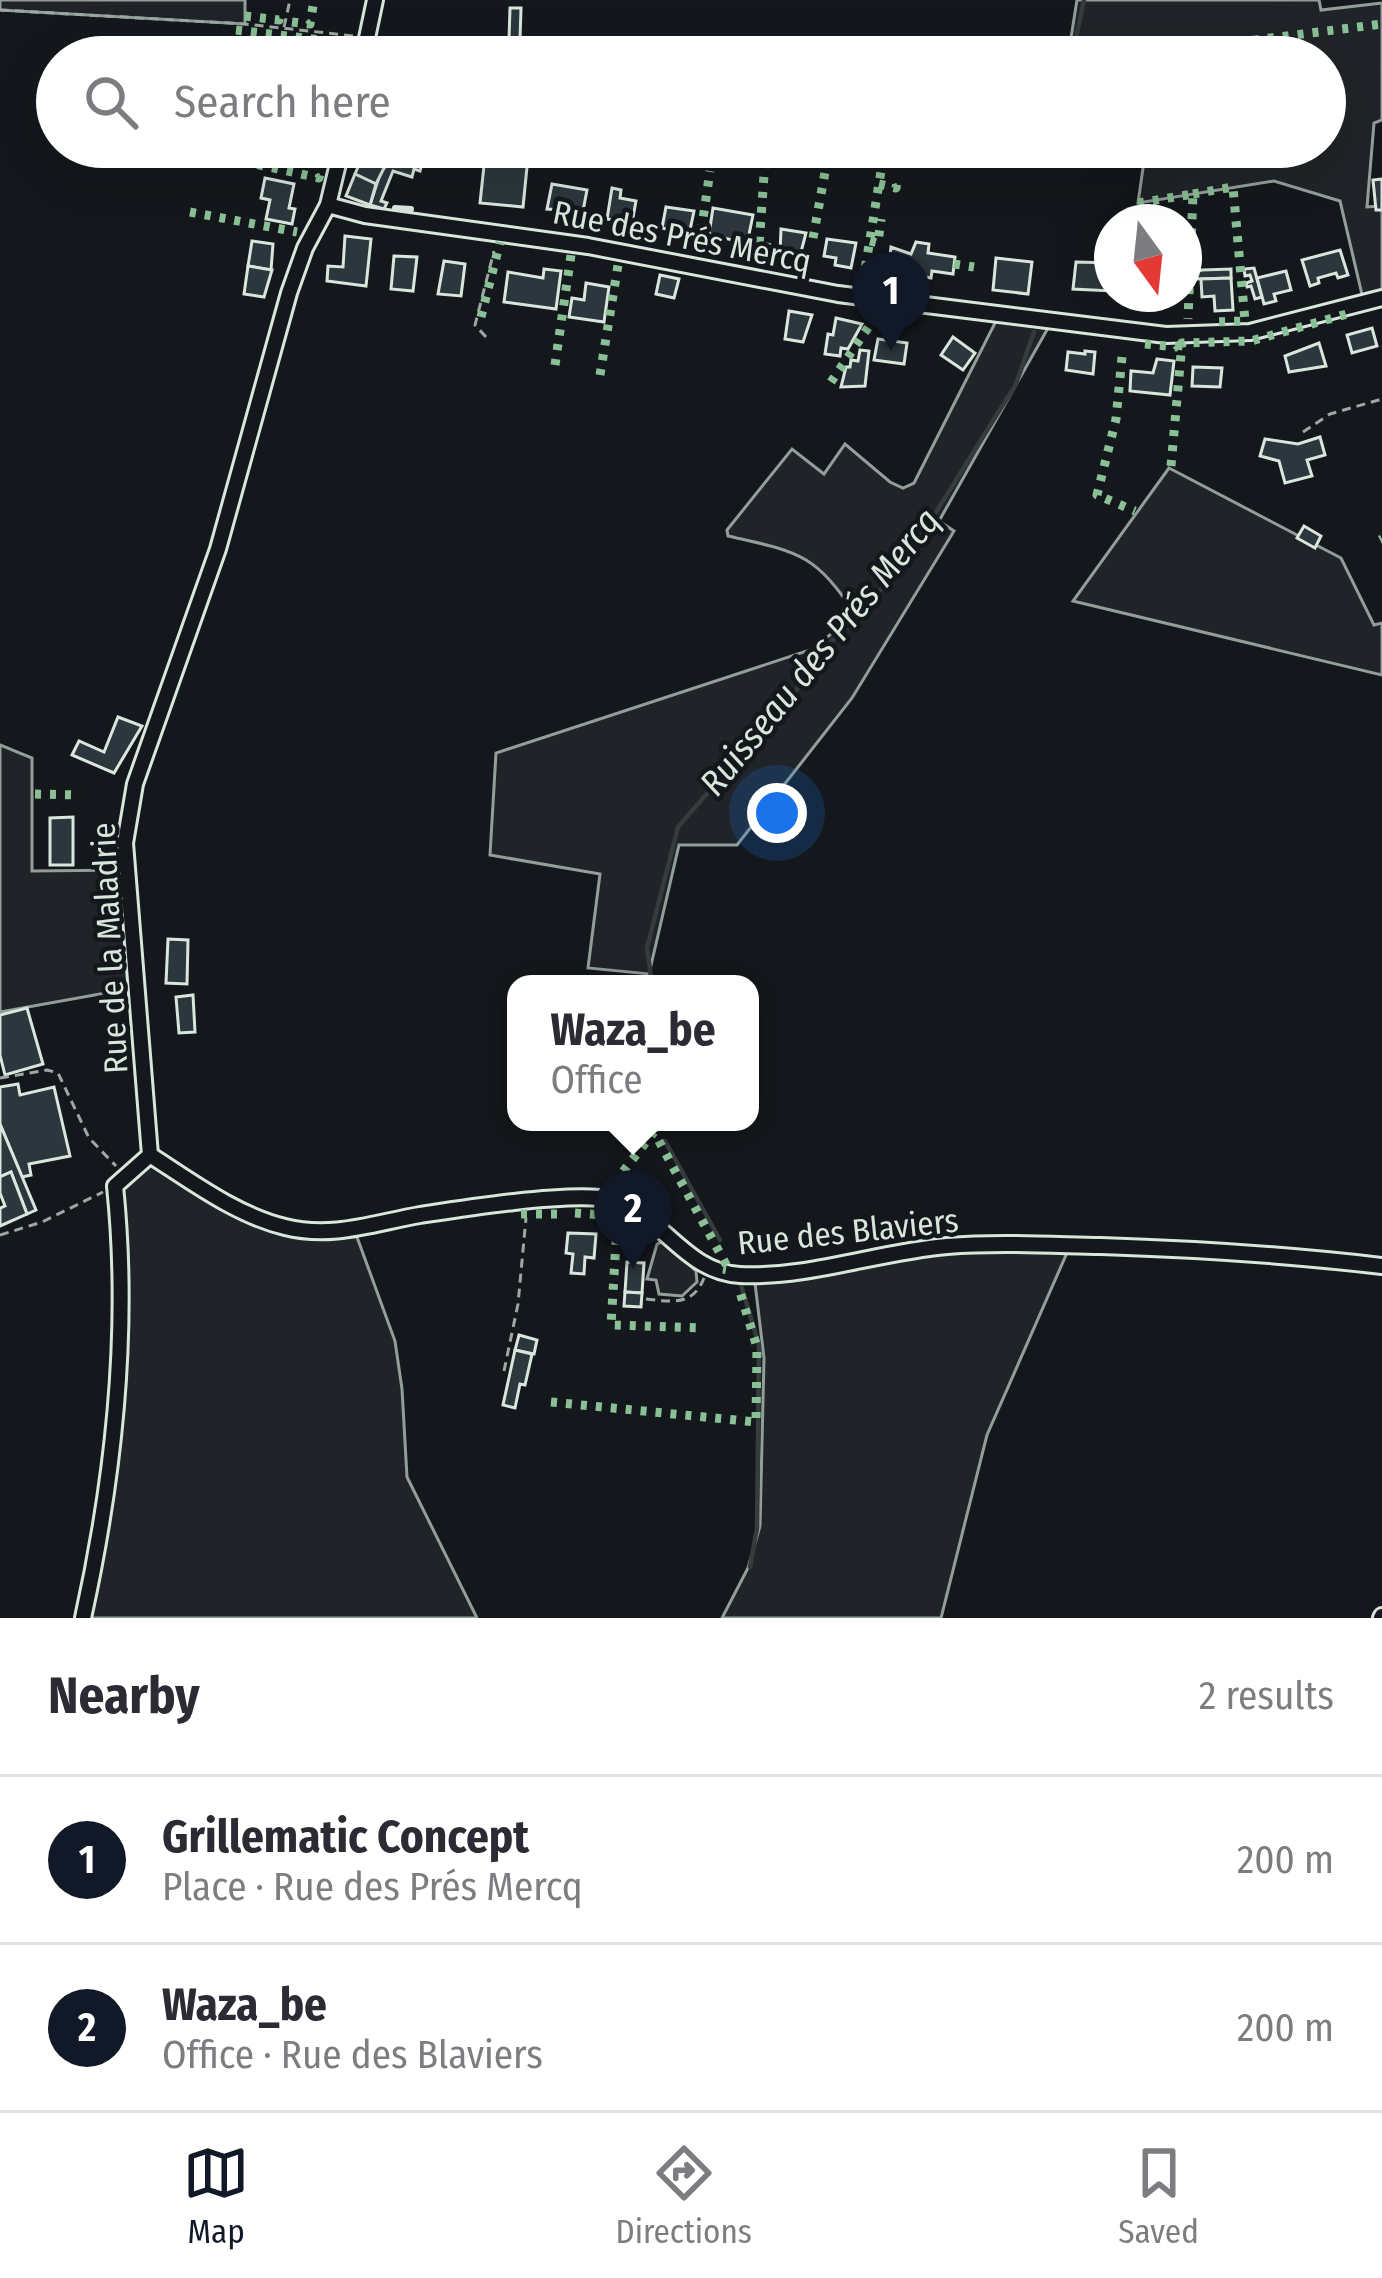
<!DOCTYPE html>
<meta charset="utf-8">
<style>
body{margin:0;font-family:"Fira Sans Condensed",sans-serif;background:#f2f2f3;color:#2b2b33}
.compass{position:absolute;left:1094px;top:204px;width:108px;height:108px;border-radius:50%;background:#fff;box-shadow:0 12px 48px #0002;rotate:165deg}
.you{position:absolute;left:777px;top:813px;width:42px;height:42px;margin:-30px;border:9px solid #fff;border-radius:50%;background:#1a73e8;box-shadow:0 0 0 18px #1a73e833}
.badge{display:grid;place-items:center;width:78px;height:78px;border-radius:50%;background:#111827;color:#fff;font-size:39px;font-weight:700}
.pin{position:absolute;translate:-50% -99px;filter:drop-shadow(0 3px 6px #0008)}
.pin::after{content:'';position:absolute;top:63px;width:42px;height:36px;background:inherit;clip-path:polygon(0 0,100% 0,50% 100%)}
.popup{position:absolute;left:507px;top:975px;width:252px;height:156px;box-sizing:border-box;display:grid;place-content:center;border-radius:24px;background:#fff;filter:drop-shadow(0 3px 9px #0005);font-size:39px;white-space:nowrap;color:#7c7c81}
.popup b{font-size:45px;color:#2b2b33}
.popup::after{content:'';position:absolute;left:50%;top:100%;margin-left:-24px;border:24px solid transparent;border-top-color:#fff}
.list{margin:0;padding:0;list-style:none}
h2{display:flex;justify-content:space-between;align-items:center;height:156px;margin:0;padding:0 48px;font-size:51px}
h2 small{font-size:39px;font-weight:400;color:#7c7c81}
.list li{display:grid;grid-template-columns:78px 1fr auto;gap:36px;align-items:center;box-sizing:border-box;height:168px;padding:0 48px;border-top:3px solid #e1e1e2}
.list b{display:block;font-size:45px;white-space:nowrap}
.list p{margin:0;font-size:39px;white-space:nowrap;color:#7c7c81}
.list em{font-size:39px;font-style:normal;color:#7c7c81}
.icon{flex:none;width:66px;height:66px;fill:none;stroke:currentColor;stroke-width:2;stroke-linecap:round;stroke-linejoin:round}
.map{position:relative;flex:none;width:1382px;height:1618px;overflow:hidden}
.search{position:absolute;background:#fff;box-shadow:0 12px 48px #0002;left:36px;right:36px;top:36px;height:132px;display:flex;align-items:center;gap:30px;box-sizing:border-box;padding:0 42px;border-radius:66px;color:#7c7c81;font-size:45px}
.sheet{height:492px;background:#fff}
nav{display:flex;justify-content:space-around;align-items:center;box-sizing:border-box;height:168px;border-top:3px solid #e1e1e2;background:#fff;font-size:33px;color:#7c7c81}
nav a{display:grid;justify-items:center;gap:6px}
nav .on{color:#111827}
.map>svg:first-child{display:block}
</style>
<div class="map">
<svg width="1382" height="1618" viewBox="0 0 1382 1618">
<rect width="100%" height="100%" fill="#14181c"/>
<g fill="#202428" stroke="#939e99" stroke-width="3">
<polygon points="0,0 245,0 245,24 0,10"/>
<polygon points="1077,0 1319,0 1321,10 1382,3 1382,120 1374,123 1367,207 1382,206 1382,298 1364,303 1340,201 1274,181 1138,203 1146,147 1325,147 1325,57 1068,57"/>
<path d="M999 315 1052 321 939 521 954 531 852 698 737 845H679L649 974 588 968 600 874 490 855 496 753 813 649 855 614C814 552 797 552 728 536L727 530 792 449 824 474 845 444 890 482 903 488 914 483Z"/>
<polygon points="1169,468 1341,558 1374,625 1382,623 1382,675 1073,601"/>
<polygon points="0,745 32,758 32,871 126,870 139,987 0,1012"/>
<polygon points="150,1155 269,1223 354,1229 395,1341 402,1389 407,1477 477,1618 83,1618 116,1403 115,1186"/>
<polygon points="664,1241 696,1271 697,1282 682,1296 659,1294 656,1280 647,1279 657,1244"/>
<polygon points="1070,1246 987,1435 941,1618 722,1618 748,1568 760,1526 764,1358 754,1275 913,1250"/>
</g>
<g fill="none" stroke-linecap="round" stroke-linejoin="round">
<g stroke="#363b3e" stroke-width="4.5">
<polyline points="1072,57 1084,0"/>
<polyline points="1077,147 1077,150"/>
<polyline points="652,984 647,948 678,827 793,695 825,647 865,611 923,533 1016,384 1034,332"/>
<polyline points="654,1122 657,1129"/>
<polyline points="665,1141 720,1240"/>
<polyline points="741,1285 759,1345 757,1528 750,1567"/>
</g>
</g>
<g fill="#2c363c" stroke="#d8e6dc" stroke-width="3">
<polygon points="510,8 521,8 520,40 509,39"/>
<polygon points="386,147 425,147 425,152 420,171 414,169 412,177 393,171 381,201 387,203 384,209 370,205 380,174 391,158 385,156"/>
<polygon points="486,147 529,147 523,207 480,203"/>
<polygon points="364,153 387,162 376,184 355,174"/>
<polygon points="355,174 376,184 370,205 346,196"/>
<polygon points="265,178 294,184 289,208 295,209 292,224 266,219 270,200 261,198"/>
<polygon points="1382,179 1382,210 1376,210 1373,180"/>
<polygon points="552,184 587,190 583,211 547,209"/>
<polygon points="612,188 621,190 620,198 636,201 632,223 607,219"/>
<polygon points="666,207 694,211 689,235 662,228"/>
<polygon points="713,208 753,215 747,244 709,234"/>
<polygon points="781,229 806,233 800,256 780,253"/>
<polygon points="345,236 371,239 366,286 327,281 328,266 343,267"/>
<polygon points="827,239 856,243 851,268 835,265 836,258 824,256"/>
<polygon points="252,241 273,244 271,270 248,266"/>
<polygon points="916,242 929,244 928,253 955,257 953,274 932,271 931,278 918,276 920,269 909,267 910,264 889,264 891,247 911,254"/>
<polygon points="1340,250 1348,275 1338,278 1336,273 1318,278 1319,283 1310,286 1302,260"/>
<polygon points="394,256 417,257 413,291 391,289"/>
<polygon points="996,258 1032,262 1028,294 993,290"/>
<polygon points="444,261 465,264 461,296 438,294"/>
<polygon points="1076,262 1112,263 1112,291 1073,289"/>
<polygon points="248,266 272,270 264,297 244,294"/>
<polygon points="1254,268 1262,297 1255,299 1251,286 1247,287 1246,283 1252,281 1250,275 1245,276 1244,269"/>
<polygon points="544,269 561,271 556,309 504,302 508,272 543,278"/>
<polygon points="1231,269 1231,278 1197,279 1196,272 1202,270"/>
<polygon points="1286,271 1291,290 1274,294 1276,301 1264,304 1257,278"/>
<polygon points="660,275 679,279 674,298 656,294"/>
<polygon points="1231,278 1233,310 1215,311 1214,296 1202,297 1201,279"/>
<polygon points="586,283 609,287 604,322 569,317 572,298 584,300"/>
<polygon points="789,311 812,315 803,342 785,339"/>
<polygon points="836,318 862,324 848,349 841,348 840,356 825,354 828,334 833,335"/>
<polygon points="1372,328 1377,346 1352,353 1347,335"/>
<polygon points="953,337 975,353 963,370 941,355"/>
<polygon points="878,339 907,343 904,364 874,360"/>
<polygon points="1319,343 1326,366 1289,372 1285,356"/>
<polygon points="860,350 869,351 865,386 841,387 846,367 850,367 851,360 858,361"/>
<polygon points="1085,351 1095,352 1093,374 1066,370 1068,352 1085,354"/>
<polygon points="1157,359 1174,361 1170,395 1130,391 1131,371 1153,373"/>
<polygon points="1193,367 1222,368 1220,387 1192,386"/>
<polygon points="1320,437 1325,455 1307,460 1312,476 1285,483 1279,461 1260,456 1265,439 1298,444"/>
<polygon points="1304,526 1321,536 1315,548 1297,538"/>
<polygon points="118,717 142,726 114,773 72,755 79,741 104,752"/>
<polygon points="73,817 73,865 50,865 50,818"/>
<polygon points="168,939 188,940 187,984 166,983"/>
<polygon points="193,995 195,1032 179,1033 176,997"/>
<polygon points="27,1008 43,1064 5,1075 0,1055 0,1015"/>
<polygon points="18,1084 20,1095 54,1087 70,1156 29,1164 31,1175 22,1177 0,1124 0,1087"/>
<polygon points="0,1124 36,1210 27,1214 11,1172 0,1177"/>
<polygon points="11,1172 27,1214 0,1226 0,1208 5,1206 0,1193 0,1177"/>
<polygon points="568,1233 596,1234 594,1258 585,1257 584,1274 571,1273 573,1254 566,1253"/>
<polygon points="627,1262 644,1263 642,1293 625,1292"/>
<polygon points="625,1292 642,1293 641,1307 624,1306"/>
<polygon points="519,1335 537,1340 534,1354 515,1350"/>
<polygon points="515,1350 532,1354 525,1385 520,1384 515,1408 503,1405"/>
</g>
<g fill="none" stroke-linecap="round" stroke-linejoin="round">
<g stroke="#d8e6dc" stroke-width="20">
<g id="minor">
<polyline points="363,57 375,0"/>
<polyline points="328,205 365,215 588,246 838,294 1166,335 1250,332 1382,298"/>
<path d="M150 1155C192 1182 236 1215 285 1227 332 1239 374 1223 420 1215 466 1208 555 1194 600 1198 658 1204 680 1272 740 1275 809 1278 878 1252 947 1246 998 1242 1050 1245 1101 1246 1196 1249 1288 1255 1382 1266"/>
<path d="M83 1618C114 1477 130 1330 115 1186L150 1155 125 843 135 784 218 549 289 293 305 248 328 205 342 147"/>
<polyline points="1381,1618 1382,1616"/>
</g>
</g>
<g stroke="#9da8a2" stroke-width="3" stroke-dasharray="9 6" stroke-linecap="butt">
<polyline points="0,10 245,24 354,36"/>
<polyline points="284,27 290,0"/>
<polyline points="436,147 443,163 469,166"/>
<polyline points="486,337 475,325 494,251"/>
<polyline points="1303,432 1330,414 1382,399"/>
<polyline points="0,1078 47,1070 58,1073 89,1138 116,1166"/>
<polyline points="0,1235 42,1222 103,1192"/>
<path d="M646 1299C672 1302 693 1306 704 1278"/>
<polyline points="504,1371 518,1304 526,1218"/>
</g>
<use href="#minor" stroke="#14181c" stroke-width="14"/>
<g stroke="#8ac095" stroke-width="9" stroke-dasharray="6 9" stroke-linecap="butt">
<polyline points="245,16 279,20 281,13"/>
<polyline points="292,22 310,24 314,0"/>
<polyline points="236,30 347,43 354,56"/>
<polyline points="1119,57 1382,24"/>
<polyline points="207,147 205,153 319,178 324,158"/>
<polyline points="766,147 759,246 773,248"/>
<polyline points="879,184 896,188 897,181"/>
<polyline points="1193,194 1233,187 1245,321 1215,322"/>
<polyline points="1138,203 1193,194 1188,319"/>
<polyline points="190,212 297,232"/>
<polyline points="813,238 828,156"/>
<polyline points="870,241 878,243 881,219"/>
<polyline points="699,246 710,171"/>
<polyline points="954,264 974,267"/>
<polyline points="863,282 882,165"/>
<polyline points="481,317 500,242"/>
<polyline points="1145,344 1178,347 1177,353"/>
<polyline points="1122,357 1116,419 1097,495 1135,511"/>
<polyline points="555,365 571,255"/>
<polyline points="600,375 618,265"/>
<polyline points="831,382 880,310"/>
<polyline points="1171,466 1182,343 1251,341 1354,312"/>
<polyline points="1380,540 1382,539"/>
<polyline points="35,794 80,795"/>
<polyline points="614,1183 654,1132 729,1270 723,1269"/>
<polyline points="618,1209 611,1325 702,1328"/>
<polyline points="575,1213 618,1216 618,1209 639,1219"/>
<polyline points="521,1214 565,1214"/>
<polyline points="551,1402 756,1422 757,1347 739,1289"/>
</g>
<polyline stroke="#d8e6dc" stroke-width="6" points="395,208 411,209"/>
</g>
<g text-anchor="middle" dominant-baseline="central" stroke-width="9" stroke-linejoin="round" paint-order="stroke">
<g font-size="33" fill="#d8e6dc" stroke="#14181c">
<text transform="translate(682 237) rotate(11)">Rue des Prés Mercq</text>
<text transform="translate(110 948) rotate(-93)">Rue de la Maladrie</text>
<text transform="translate(848 1232) rotate(-6)">Rue des Blaviers</text>
</g>
<g font-size="36" font-style="italic" fill="#d8e6dc" stroke="#14181c">
<text transform="translate(820 652) rotate(-51)">Ruisseau des Prés Mercq</text>
</g>
</g>
</svg>
<svg class="compass" viewBox="-18 -18 36 36"><path d="M0-13l5 13h-10z" fill="#e53935"/><path d="M0 13l5-13h-10z" fill="#7c7c81"/></svg>
<div class="you"></div>
<div class="pin badge" style="left:891px;top:351px">1</div>
<div class="pin badge" style="left:633px;top:1269px">2</div>
<div class="popup"><b>Waza_be</b>Office</div>
<div class="search"><svg class="icon" aria-label="search" viewBox="0 0 24 24"><circle cx="10" cy="10" r="6"/><path d="M15 15l6 6"/></svg>Search here</div>
</div>
<section class="sheet">
<h2>Nearby<small>2 results</small></h2>
<ul class="list">
<li><span class="badge">1</span><div><b>Grillematic Concept</b><p>Place · Rue des Prés Mercq</p></div><em>200 m</em></li>
<li><span class="badge">2</span><div><b>Waza_be</b><p>Office · Rue des Blaviers</p></div><em>200 m</em></li>
</ul>
</section>
<nav>
<a class="on"><svg class="icon" aria-label="map" viewBox="0 0 24 24"><path d="M3 6l6-2 6 2 6-2v14l-6 2-6-2-6 2zM9 4v14M15 6v14"/></svg>Map</a>
<a><svg class="icon" aria-label="directions" viewBox="0 0 24 24"><path d="M12 3l9 9-9 9-9-9zM9 14v-3h6M13 9l2 2-2 2"/></svg>Directions</a>
<a><svg class="icon" aria-label="saved" viewBox="0 0 24 24"><path d="M7 4h10v16l-5-4-5 4z"/></svg>Saved</a>
</nav>
